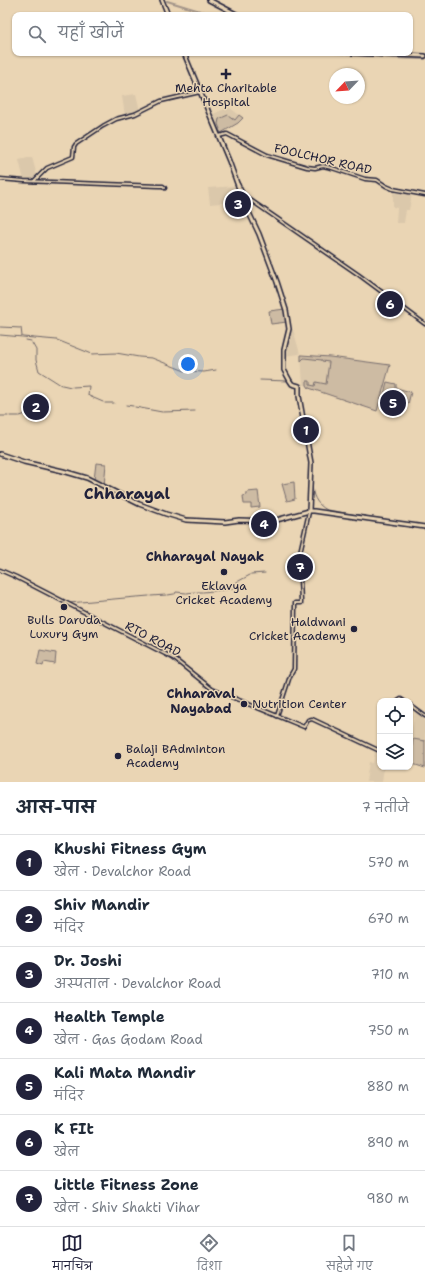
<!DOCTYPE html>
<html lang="hi">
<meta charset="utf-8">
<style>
body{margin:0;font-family:"Shantell Sans","Playpen Sans Deva",sans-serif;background:#f6f6f7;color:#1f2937}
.controls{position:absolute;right:12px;bottom:12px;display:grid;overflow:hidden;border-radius:8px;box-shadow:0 1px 3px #0004}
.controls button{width:36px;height:36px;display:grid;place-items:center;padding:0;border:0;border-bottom:1px solid #e0e1e3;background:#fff;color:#1f2937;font:20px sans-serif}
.compass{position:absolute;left:329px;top:68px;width:36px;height:36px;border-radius:50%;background:#fff;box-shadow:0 1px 3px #0004;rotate:245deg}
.you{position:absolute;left:188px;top:364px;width:14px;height:14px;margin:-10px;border:3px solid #fff;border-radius:50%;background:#1a73e8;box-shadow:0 0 0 6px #1a73e833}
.badge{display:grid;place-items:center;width:26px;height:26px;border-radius:50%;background:#22223b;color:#fff;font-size:13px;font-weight:700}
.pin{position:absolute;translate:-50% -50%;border:2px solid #fff;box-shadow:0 1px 4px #0006}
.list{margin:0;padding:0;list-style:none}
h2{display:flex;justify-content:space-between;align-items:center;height:52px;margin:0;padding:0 16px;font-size:17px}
h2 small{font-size:13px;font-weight:400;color:#747a83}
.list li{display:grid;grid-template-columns:26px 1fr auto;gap:12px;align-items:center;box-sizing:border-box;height:56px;padding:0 16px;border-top:1px solid #e0e1e3}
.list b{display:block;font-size:15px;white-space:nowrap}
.list p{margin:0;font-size:13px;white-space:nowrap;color:#747a83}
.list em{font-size:13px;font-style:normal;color:#747a83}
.icon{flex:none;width:22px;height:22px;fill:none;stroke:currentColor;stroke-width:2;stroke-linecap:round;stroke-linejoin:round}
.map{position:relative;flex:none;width:425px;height:782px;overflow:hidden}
.search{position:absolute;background:#fff;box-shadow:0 1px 3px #0004;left:12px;right:12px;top:12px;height:44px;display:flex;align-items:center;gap:10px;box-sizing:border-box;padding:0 14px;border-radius:8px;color:#747a83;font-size:15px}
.sheet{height:444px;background:#fff}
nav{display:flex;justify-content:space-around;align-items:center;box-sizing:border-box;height:56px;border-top:1px solid #e0e1e3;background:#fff;font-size:11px;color:#747a83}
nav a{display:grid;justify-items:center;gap:2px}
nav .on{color:#22223b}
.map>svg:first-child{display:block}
</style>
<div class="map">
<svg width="425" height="782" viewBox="0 0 425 782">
<rect width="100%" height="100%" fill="#ead5b4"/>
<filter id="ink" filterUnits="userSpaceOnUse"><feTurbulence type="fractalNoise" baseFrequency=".025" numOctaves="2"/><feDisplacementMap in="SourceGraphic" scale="8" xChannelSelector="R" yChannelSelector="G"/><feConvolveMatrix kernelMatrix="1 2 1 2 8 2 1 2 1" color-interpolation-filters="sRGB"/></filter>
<g filter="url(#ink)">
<g fill="#dbc8ab">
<polygon points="136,94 140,111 125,116 122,96"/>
<polygon points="229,107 243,118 238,123 219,134 211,115"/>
<polygon points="32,157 37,176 34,180 24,180 19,160"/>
<polygon points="236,186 243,201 210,204 208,188"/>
<polygon points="393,190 407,192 412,194 409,210 406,210 404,223 396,223 397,208 393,207"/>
<polygon points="290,329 293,329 300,354 284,356"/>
<polygon points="301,355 330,357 390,365 377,411 309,388 306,385 303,385"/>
<polygon points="416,710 425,718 425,768 410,763 413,739 410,737"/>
<polygon points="375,751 380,752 380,767 384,767 382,782 366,782 369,762 373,763"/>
</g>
<g fill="#cdbba3" stroke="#786e6f">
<polygon points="228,115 235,120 239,115 243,118 238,123 221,133 220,131 218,132 218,130 220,129 218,124 219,119"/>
<polygon points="285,309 287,322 271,324 269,311"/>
<polygon points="301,355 330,357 390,365 377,411 309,388 307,385 307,381 310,381 310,385 315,386 316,382 326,384 329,362 322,361 322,360 304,358 301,361"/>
<polygon points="387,382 396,384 396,388 411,392 408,404 383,398"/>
<polygon points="96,463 106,464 104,486 94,480"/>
<polygon points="294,482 295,499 287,501 282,484"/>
<polygon points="258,491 260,507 251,508 251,504 244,504 243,496 247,495 247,492"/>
<polygon points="40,650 56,653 55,664 44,662 43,666 37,664"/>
<polygon points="413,739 425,741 425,768 410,763"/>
</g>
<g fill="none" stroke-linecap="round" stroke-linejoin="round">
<g stroke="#6f676a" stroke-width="1">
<polyline points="0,327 21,328 22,336"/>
<polyline points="0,335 57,340 92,354 116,353 139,357 152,358 185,371 204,372 216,370"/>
<polyline points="26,340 31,341"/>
<polyline points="32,343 36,350 36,360 39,371 61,385"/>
<polyline points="260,380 288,381 291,385 295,386"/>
<polyline points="62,385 71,387"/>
<polyline points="73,387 89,386 88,395 89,396 103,402"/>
<polyline points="105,403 114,403"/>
<polyline points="126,405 133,406"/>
<polyline points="135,407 162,412"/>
<polyline points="30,412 36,412"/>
<polyline points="163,412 195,411"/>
<polyline points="0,416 8,416"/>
<polyline points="10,416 19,416"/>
<polyline points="20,416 29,413"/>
<path d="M312 483C312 495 316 504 327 510L402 522"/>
<polyline points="251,574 265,573"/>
<polyline points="197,592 202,592"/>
<polyline points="203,592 233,589 235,583 250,575"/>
<polyline points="187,593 195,592"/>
<polyline points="175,594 176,592 186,593"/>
<polyline points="168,595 174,594"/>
<polyline points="151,596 166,595"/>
<polyline points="137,597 149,596"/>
<polyline points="81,602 136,597"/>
<polyline points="69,603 80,602"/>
</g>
<g stroke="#a39589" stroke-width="2">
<polyline points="167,1 213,15"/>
<polyline points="336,53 349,54"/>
<polyline points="362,55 394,58 425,59"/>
</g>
<g stroke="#22223b" stroke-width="5">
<g id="minor">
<polyline points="219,136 227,134 267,155 307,167 315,168 323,166 332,168 365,179 377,180 386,186 393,189 425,195"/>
<polyline points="0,179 24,181 159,186 163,186 165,188"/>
<polyline points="34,181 47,168 73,157 74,147 76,144 103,126 116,119 135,114 161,101 200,92"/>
<polyline points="238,184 243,194 249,199 359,275 425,324"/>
<polyline points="0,570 16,577 173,658 212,689 304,727 308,720 312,719 380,751"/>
<polyline points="398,701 401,699 404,701"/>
<polyline points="410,705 425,716"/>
<polyline points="277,716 290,676 294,669 295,605 295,603 301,603 301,601 299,557 309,512"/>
</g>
</g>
<g stroke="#22223b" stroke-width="6">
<g id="major">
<polyline points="162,0 168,15"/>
<polyline points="209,0 238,15"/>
<polyline points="184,53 229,161 243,200 259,234 277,282 286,310 289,329 284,350 284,370 290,381 292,384 299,386 299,396 311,463 309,511"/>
<polyline points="353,53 425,56"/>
<polyline points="0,454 24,462 63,471 87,478 139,504 166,514 186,520 225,522 239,520 273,521 309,511 314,511 425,527"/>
</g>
</g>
<use href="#minor" stroke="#ead5b4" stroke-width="2"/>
<use href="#major" stroke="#ead5b4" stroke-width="3"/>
</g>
</g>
<g fill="#22223b" stroke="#ead5b4" stroke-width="1.5">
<path d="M224 68h4v4h4v4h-4v4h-4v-4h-4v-4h4z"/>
<circle cx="224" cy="572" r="4"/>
<circle cx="64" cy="607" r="4"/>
<circle cx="354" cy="629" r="4"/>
<circle cx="244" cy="704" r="4"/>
<circle cx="118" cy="756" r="4"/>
</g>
<g text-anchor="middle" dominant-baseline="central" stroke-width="3" stroke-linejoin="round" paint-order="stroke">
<g font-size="12" fill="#22223b" stroke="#ead5b4">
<text x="226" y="88">Mehta Charitable<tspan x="226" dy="14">Hospital</tspan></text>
<text x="224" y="586">Eklavya<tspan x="224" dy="14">Cricket Academy</tspan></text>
<text x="64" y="620">Bulls Daruda<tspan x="64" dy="14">Luxury Gym</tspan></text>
<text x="346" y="622" text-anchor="end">Haldwani<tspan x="346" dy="14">Cricket Academy</tspan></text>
<text x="252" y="704" text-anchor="start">Nutrition Center</text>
<text x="126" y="749" text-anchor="start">Balaji BAdminton<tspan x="126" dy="14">Academy</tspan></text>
</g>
<g font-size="12" fill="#22223b" stroke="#ead5b4">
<text transform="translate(323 159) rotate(13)">FOOLCHOR ROAD</text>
<text transform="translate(153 639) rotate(28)">RTO ROAD</text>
</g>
<g font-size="13" font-weight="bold" fill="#22223b" stroke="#ead5b4">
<text x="205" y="556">Chharayal Nayak</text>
<text x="201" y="693">Chharaval<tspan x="201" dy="15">Nayabad</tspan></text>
</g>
<g font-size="16" font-weight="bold" fill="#22223b" stroke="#ead5b4">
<text x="127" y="493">Chharayal</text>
</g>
</g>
</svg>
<div class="controls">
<button><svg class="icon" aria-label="locate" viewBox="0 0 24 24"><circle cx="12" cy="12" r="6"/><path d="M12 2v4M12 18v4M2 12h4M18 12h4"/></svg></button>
<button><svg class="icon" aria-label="layers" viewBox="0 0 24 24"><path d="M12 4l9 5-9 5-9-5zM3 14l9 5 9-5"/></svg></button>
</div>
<svg class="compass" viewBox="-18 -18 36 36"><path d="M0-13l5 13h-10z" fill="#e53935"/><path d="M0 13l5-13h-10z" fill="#747a83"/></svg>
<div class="you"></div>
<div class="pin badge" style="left:306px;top:430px">1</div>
<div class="pin badge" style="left:36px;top:407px">2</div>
<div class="pin badge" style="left:238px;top:204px">3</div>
<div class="pin badge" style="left:264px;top:524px">4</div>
<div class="pin badge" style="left:393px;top:403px">5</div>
<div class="pin badge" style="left:390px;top:304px">6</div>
<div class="pin badge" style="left:300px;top:567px">7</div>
<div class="search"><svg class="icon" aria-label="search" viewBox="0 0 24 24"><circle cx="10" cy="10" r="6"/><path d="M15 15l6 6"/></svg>यहाँ खोजें</div>
</div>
<section class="sheet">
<h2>आस-पास<small>7 नतीजे</small></h2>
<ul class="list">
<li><span class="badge">1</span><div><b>Khushi Fitness Gym</b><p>खेल · Devalchor Road</p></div><em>570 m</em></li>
<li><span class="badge">2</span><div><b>Shiv Mandir</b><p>मंदिर</p></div><em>670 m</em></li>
<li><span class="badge">3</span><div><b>Dr. Joshi</b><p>अस्पताल · Devalchor Road</p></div><em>710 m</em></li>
<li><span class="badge">4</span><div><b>Health Temple</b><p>खेल · Gas Godam Road</p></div><em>750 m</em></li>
<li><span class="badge">5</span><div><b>Kali Mata Mandir</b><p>मंदिर</p></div><em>880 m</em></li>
<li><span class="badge">6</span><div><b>K FIt</b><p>खेल</p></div><em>890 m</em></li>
<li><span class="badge">7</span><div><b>Little Fitness Zone</b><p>खेल · Shiv Shakti Vihar</p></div><em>980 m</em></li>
</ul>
</section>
<nav>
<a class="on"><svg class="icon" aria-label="map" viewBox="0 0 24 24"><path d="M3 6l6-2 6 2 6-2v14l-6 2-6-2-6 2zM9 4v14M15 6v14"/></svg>मानचित्र</a>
<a><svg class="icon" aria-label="directions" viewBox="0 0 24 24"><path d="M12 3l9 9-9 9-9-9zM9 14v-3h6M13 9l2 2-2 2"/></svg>दिशा</a>
<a><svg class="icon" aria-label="saved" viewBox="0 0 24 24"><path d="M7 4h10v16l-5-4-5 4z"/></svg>सहेजे गए</a>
</nav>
